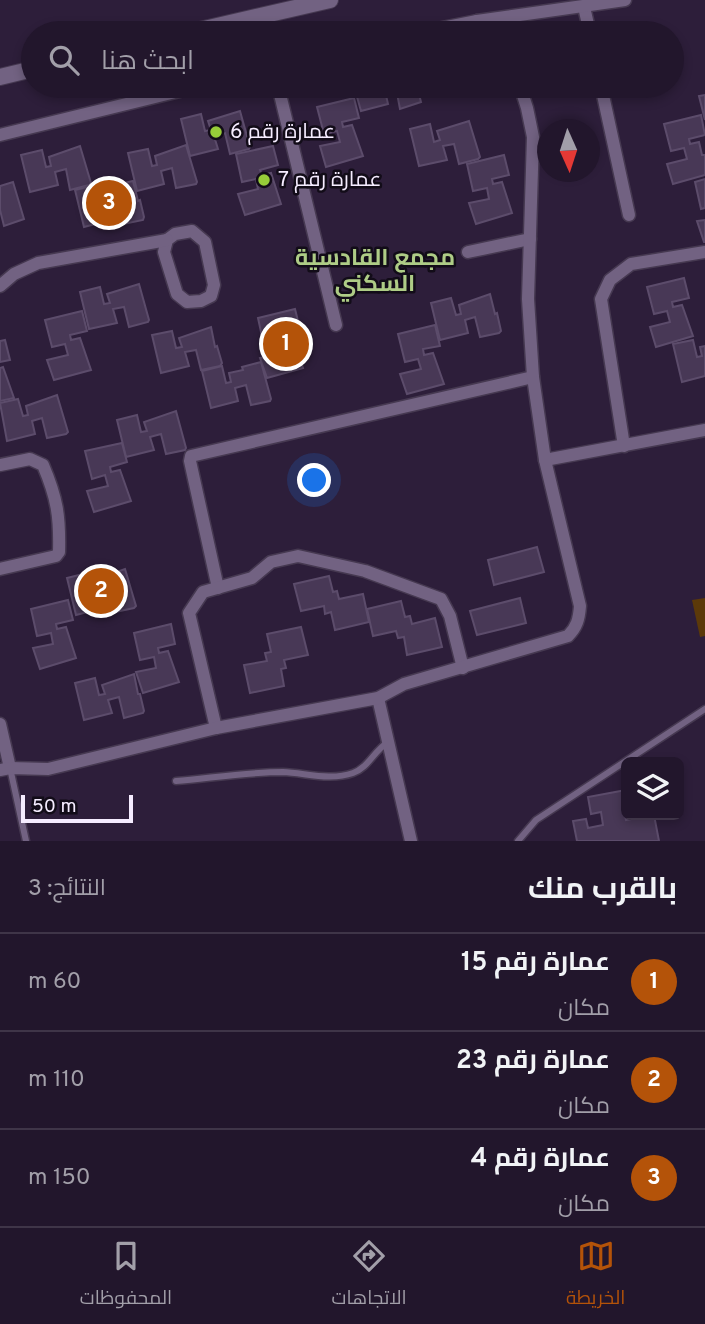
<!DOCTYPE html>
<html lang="ar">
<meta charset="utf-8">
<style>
body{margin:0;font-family:Overpass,Cairo,sans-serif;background:#2a1f34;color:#f1f3f6;direction:rtl}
.controls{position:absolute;right:21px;bottom:21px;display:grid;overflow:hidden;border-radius:10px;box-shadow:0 4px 10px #0003}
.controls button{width:63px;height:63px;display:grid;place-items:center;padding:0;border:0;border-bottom:2px solid #3f3548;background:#22162c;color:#f1f3f6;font:35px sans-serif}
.compass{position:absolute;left:537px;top:119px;width:63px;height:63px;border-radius:50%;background:#22162c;box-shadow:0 4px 10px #0003;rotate:177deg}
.scale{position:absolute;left:21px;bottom:18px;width:112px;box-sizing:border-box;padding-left:7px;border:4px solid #f5ecff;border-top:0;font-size:19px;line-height:24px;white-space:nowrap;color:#f5ecff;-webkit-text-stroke:5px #120c18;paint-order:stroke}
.you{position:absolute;left:315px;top:481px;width:24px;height:24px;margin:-18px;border:5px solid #fff;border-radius:50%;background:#1a73e8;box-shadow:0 0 0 10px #1a73e833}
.badge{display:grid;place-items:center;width:46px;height:46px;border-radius:50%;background:#b45309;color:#fff;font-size:23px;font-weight:700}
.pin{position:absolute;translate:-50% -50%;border:4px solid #fff;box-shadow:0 2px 7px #0006}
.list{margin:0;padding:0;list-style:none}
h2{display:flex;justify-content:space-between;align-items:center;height:91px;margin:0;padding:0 28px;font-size:30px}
h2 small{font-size:23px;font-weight:400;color:#a29fa9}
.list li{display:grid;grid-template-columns:46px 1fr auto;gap:21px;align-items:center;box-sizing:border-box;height:98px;padding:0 28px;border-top:2px solid #3f3548}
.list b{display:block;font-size:26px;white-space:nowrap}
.list p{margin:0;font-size:23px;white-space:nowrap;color:#a29fa9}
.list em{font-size:23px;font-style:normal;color:#a29fa9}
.icon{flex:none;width:38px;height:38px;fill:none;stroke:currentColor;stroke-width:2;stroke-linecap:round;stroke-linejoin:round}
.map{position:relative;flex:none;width:705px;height:841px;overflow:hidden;direction:ltr}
.search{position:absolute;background:#22162c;box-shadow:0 4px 10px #0003;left:21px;right:21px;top:21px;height:77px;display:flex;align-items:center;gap:18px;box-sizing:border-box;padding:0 24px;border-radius:38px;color:#a29fa9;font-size:26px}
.sheet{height:385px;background:#22162c}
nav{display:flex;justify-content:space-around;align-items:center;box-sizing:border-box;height:98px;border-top:2px solid #3f3548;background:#22162c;font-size:19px;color:#a29fa9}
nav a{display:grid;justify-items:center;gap:4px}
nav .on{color:#b45309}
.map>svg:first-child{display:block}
</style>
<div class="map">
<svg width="705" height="841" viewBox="0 0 705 841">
<rect width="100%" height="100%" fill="#2d1e3a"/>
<polygon fill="#5c3909" points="705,598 705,636 700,637 692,600"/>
<g fill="#483856" stroke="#5c4c6b" stroke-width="2">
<polygon points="354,86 417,86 421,102 400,109 396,88 385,91 388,104 361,111"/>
<polygon points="705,95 705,120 699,96"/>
<polygon points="354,98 359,118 342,122 343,127 352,125 363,156 326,167 320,146 340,142 337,131 324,134 317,107"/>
<polygon points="240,111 250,147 249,149 230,154 225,133 214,136 218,149 190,156 181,119 201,114 205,131 211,130 208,121"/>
<polygon points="701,115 705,135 689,139 690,144 699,142 702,155 705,155 705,175 673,184 667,164 687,159 684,148 671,151 664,124"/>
<polygon points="469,121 480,157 478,159 459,164 454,144 443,146 447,160 419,166 410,129 430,124 434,142 440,140 437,131"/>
<polygon points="186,145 197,182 196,184 176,188 172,168 161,171 164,184 137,191 128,153 148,149 152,166 157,165 155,156"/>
<polygon points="80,146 91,183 89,185 70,190 66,169 55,172 58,185 30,192 21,155 42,150 46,167 51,166 49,157"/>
<polygon points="273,146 278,165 260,170 262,175 271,173 281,204 245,215 238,194 258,189 256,179 242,182 236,154"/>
<polygon points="504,155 509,175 492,179 493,184 502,182 512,213 476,224 469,203 489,199 487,188 473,191 467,164"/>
<polygon points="705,179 705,208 701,209 695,182"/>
<polygon points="133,181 138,201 140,200 144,217 143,220 123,224 119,204 108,206 111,220 84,227 75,190 95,185 99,202 104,200 102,192 115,188 115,185"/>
<polygon points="13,182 24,219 4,226 0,210 0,186"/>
<polygon points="705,220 705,242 704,242 697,221"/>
<polygon points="684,278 689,298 672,302 673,307 682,305 693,336 656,347 650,327 670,322 667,311 654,314 647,287"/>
<polygon points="139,284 149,320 148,322 129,327 124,307 113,309 117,323 89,329 80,292 100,287 104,304 110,303 107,294"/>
<polygon points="490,294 495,314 497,313 501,331 499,333 480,337 475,317 465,320 468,333 440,340 431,303 451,298 456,315 461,314 459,305"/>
<polygon points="295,309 300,329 283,333 284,339 293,336 303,368 267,378 260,358 281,353 278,342 264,346 258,318"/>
<polygon points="82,311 87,331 70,335 71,340 80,338 91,370 54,380 47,360 68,355 65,344 52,347 45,320"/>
<polygon points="435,325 440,346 423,349 424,355 433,353 444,384 407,394 400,374 421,369 418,359 405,362 398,334"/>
<polygon points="211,327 215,347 217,346 222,363 220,366 201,370 196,350 185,352 189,366 161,373 152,335 172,331 176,348 182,347 179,338"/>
<polygon points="5,340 10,360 0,362 0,341"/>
<polygon points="693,340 697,357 702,356 700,347 705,346 705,376 682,382 673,344"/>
<polygon points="261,362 271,399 270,401 251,405 246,385 235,388 238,401 211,408 202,371 222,366 226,383 231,382 229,373 243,370 242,367"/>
<polygon points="3,367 14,398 0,401 0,368"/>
<polygon points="57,395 68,432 66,434 47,438 42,418 32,421 35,434 7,441 0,403 18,399 23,416 28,415 26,406"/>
<polygon points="176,411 186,448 185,450 166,454 161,434 150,437 154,450 126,457 117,420 137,415 141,432 147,431 144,422"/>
<polygon points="122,443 127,462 110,467 111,472 120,470 131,501 94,512 87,491 108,486 105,475 92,479 85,451"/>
<polygon points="537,547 544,572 494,585 488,560"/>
<polygon points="125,569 136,606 134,608 115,612 111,592 100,595 103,608 76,615 67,578 87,573 91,590 96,589 94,580"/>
<polygon points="329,576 333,592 337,591 339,599 363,594 369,622 335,630 331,612 325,614 324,606 301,611 294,584"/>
<polygon points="520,598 526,623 477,635 470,611"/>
<polygon points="68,600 73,620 56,624 57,629 66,627 76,658 40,669 33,648 53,644 51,633 37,636 31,609"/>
<polygon points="401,601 405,617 410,616 412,624 435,618 442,647 407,655 404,637 398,638 396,631 373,636 367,609"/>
<polygon points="171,624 175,644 158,648 159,653 168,651 179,682 143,693 136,672 156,668 154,657 140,660 134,633"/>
<polygon points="301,627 308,655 284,660 286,668 281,669 284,686 250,693 244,665 267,661 265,653 271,652 267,634"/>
<polygon points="134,674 138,694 140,694 144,711 143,713 124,718 119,697 108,700 112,713 84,720 75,683 95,678 99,695 105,694 102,685"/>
<polygon points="626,790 626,806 623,807 626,820 642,817 641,815 654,815 659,841 577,841 573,821 586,819 588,828 603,825 601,812 591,814 588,797"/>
</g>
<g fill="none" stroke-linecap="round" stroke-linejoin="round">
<g stroke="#463951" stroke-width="9">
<g id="service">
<polyline points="461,86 461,88"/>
<polyline points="10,768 26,841"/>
<path d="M176 781C211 778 248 772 283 772 306 773 330 781 353 773 368 768 374 751 388 742"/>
<polyline points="518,841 536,820 705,709"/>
</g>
</g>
<g stroke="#463951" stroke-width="15">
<g id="minor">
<polyline points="584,7 590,33"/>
<polyline points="477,21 493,33"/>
<polyline points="417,33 477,21 625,0"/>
<polyline points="278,86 336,325"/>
<polyline points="601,86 629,215"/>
<polyline points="0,135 200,86"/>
<polygon points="192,231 205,242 214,285 211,296 201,301 187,302 177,294 164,252 167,240 175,234"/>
<polyline points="468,252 530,239"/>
<polyline points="0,286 14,274 38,263 167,240"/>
<polyline points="624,446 601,299 610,280 631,264 705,252"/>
<polyline points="545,460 705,430"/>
<path d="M0 465 30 459 43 465C57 498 60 516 59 552L56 556 0 569"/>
<polyline points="218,588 190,461 191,456 533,377"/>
<polyline points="378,698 411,841"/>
<polyline points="0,724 10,768"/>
<polyline points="216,728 189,613 203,592 252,578 271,562 298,556 365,571 441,599 450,616 463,668"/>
<path d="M0 770 10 768 48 769 216 728 378 698 404 684 568 636C577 627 579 619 580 606L545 460 533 377 528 299 533 137 527 108 520 86"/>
</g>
</g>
<g stroke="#463951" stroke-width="18">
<g id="tertiary">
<polyline points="187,33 330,0"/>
<polyline points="0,77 33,69"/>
</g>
</g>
<use href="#service" stroke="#726282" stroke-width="6"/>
<use href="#minor" stroke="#726282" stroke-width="12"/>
<use href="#tertiary" stroke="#726282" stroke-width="16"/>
</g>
<g fill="#97cc39" stroke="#120c18" stroke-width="2.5">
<circle cx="216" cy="132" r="7"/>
<circle cx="264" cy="180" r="7"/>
</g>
<g text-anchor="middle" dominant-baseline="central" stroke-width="5" stroke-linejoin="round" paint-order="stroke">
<g font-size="21" fill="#f5ecff" stroke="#120c18" text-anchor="start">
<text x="230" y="132">عمارة رقم 6</text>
<text x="278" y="180">عمارة رقم 7</text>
</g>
<g font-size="23" font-weight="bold" fill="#aecc86" stroke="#120c18">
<text x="375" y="259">مجمع القادسية<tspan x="375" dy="26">السكني</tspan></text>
</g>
</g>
</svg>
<div class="controls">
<button><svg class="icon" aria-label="layers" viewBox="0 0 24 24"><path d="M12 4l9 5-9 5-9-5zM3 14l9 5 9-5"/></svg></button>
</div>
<svg class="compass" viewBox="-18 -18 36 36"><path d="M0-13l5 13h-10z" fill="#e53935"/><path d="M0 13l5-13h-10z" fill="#a29fa9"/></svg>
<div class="scale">50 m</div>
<div class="you"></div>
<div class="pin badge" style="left:286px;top:344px">1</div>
<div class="pin badge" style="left:101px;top:591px">2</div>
<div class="pin badge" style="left:109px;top:203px">3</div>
<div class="search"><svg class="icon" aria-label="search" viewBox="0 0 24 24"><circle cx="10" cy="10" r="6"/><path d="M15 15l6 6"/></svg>ابحث هنا</div>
</div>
<section class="sheet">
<h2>بالقرب منك<small>النتائج: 3</small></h2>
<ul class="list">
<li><span class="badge">1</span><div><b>عمارة رقم 15</b><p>مكان</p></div><em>60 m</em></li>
<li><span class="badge">2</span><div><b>عمارة رقم 23</b><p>مكان</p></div><em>110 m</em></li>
<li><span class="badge">3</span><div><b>عمارة رقم 4</b><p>مكان</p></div><em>150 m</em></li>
</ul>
</section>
<nav>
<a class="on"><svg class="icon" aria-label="map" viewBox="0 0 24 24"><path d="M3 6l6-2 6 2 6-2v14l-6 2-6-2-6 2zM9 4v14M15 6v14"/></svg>الخريطة</a>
<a><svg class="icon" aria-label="directions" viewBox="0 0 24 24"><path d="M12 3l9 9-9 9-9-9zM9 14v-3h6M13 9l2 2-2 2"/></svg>الاتجاهات</a>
<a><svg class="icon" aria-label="saved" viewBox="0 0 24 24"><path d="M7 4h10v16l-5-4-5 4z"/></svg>المحفوظات</a>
</nav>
